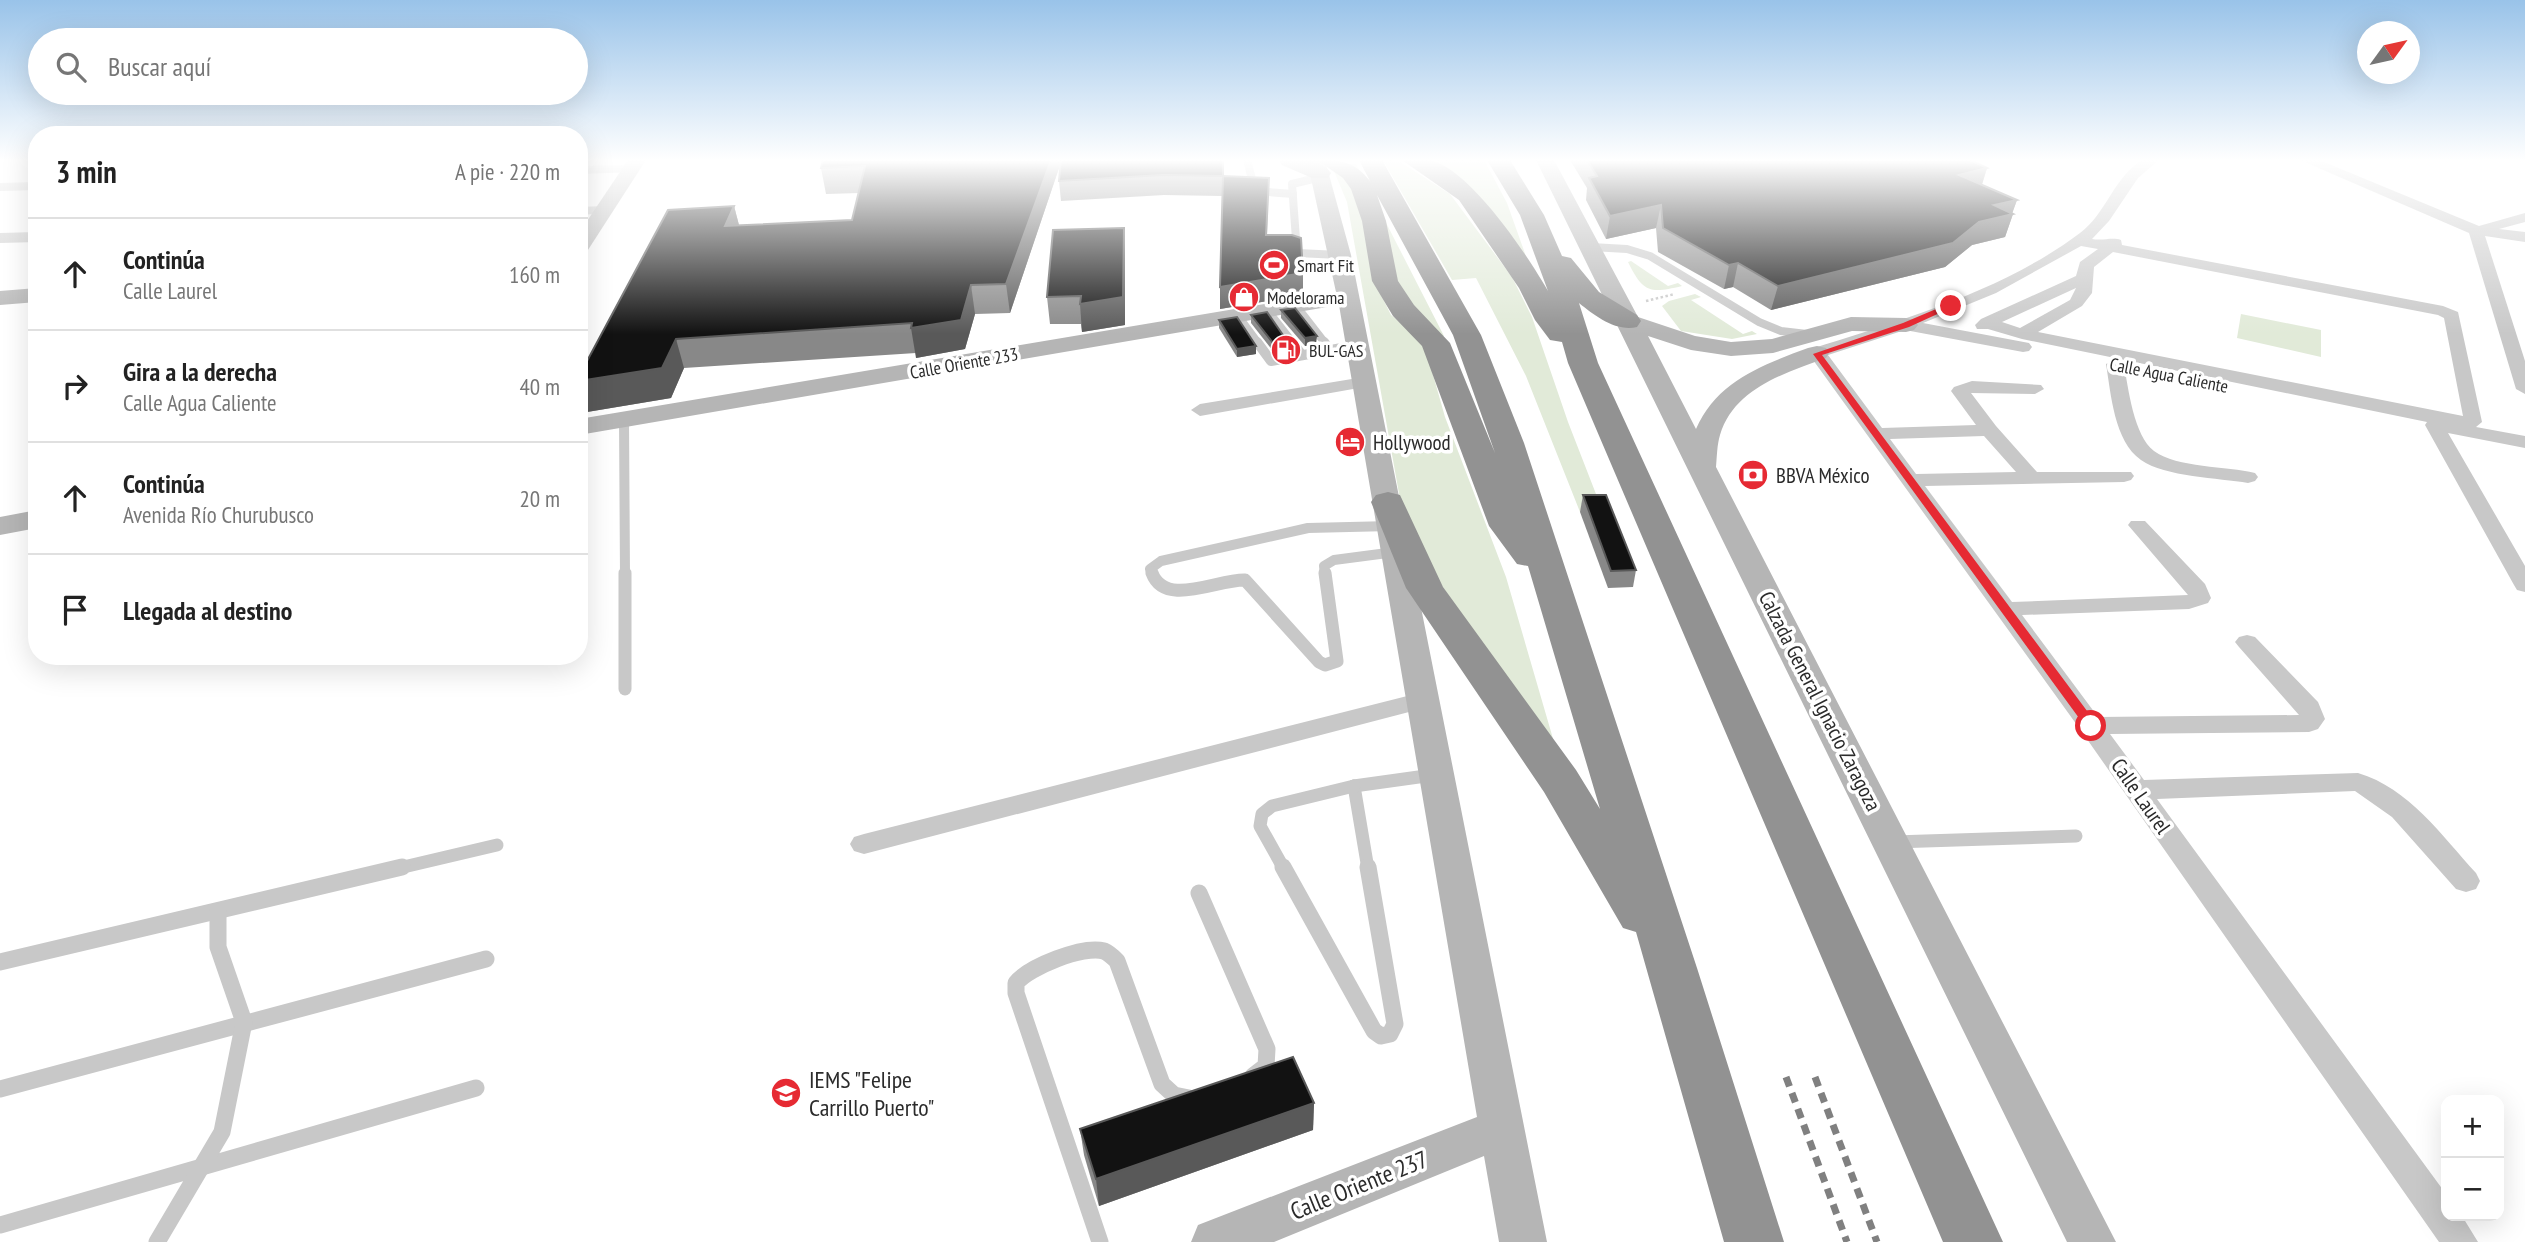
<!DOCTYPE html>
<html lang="es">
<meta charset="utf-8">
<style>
body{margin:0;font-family:"PT Sans Narrow",sans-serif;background:#f2f2f2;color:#222}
.controls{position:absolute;right:21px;bottom:21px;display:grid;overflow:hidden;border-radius:14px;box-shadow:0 7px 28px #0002}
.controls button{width:63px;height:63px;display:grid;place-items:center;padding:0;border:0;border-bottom:2px solid #e0e0e0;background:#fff;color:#222;font:35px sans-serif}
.compass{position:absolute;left:2357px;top:21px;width:63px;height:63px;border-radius:50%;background:#fff;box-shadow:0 7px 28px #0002;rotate:57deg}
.stop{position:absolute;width:21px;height:21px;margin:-16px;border:5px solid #e62a33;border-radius:50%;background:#fff}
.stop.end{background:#e62a33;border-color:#fff;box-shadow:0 2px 7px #0008}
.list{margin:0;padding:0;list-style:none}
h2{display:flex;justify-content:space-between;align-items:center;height:91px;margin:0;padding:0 28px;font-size:30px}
h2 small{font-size:23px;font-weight:400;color:#767676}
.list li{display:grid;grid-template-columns:46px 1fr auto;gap:21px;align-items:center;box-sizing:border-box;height:112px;padding:0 28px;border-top:2px solid #e0e0e0}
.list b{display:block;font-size:26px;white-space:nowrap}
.list p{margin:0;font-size:23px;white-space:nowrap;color:#767676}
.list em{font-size:23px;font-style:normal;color:#767676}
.icon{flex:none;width:38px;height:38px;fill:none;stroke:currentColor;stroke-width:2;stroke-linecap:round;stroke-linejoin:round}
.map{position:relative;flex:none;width:2525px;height:1242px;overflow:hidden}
.search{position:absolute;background:#fff;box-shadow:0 7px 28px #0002;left:28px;top:28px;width:560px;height:77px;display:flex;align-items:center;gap:18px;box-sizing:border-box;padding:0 24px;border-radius:38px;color:#767676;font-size:26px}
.panel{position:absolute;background:#fff;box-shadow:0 7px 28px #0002;left:28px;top:126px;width:560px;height:539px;border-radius:28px}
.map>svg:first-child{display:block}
</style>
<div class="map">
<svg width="2525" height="1242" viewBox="0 0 2525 1242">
<rect width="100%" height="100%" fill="#fff"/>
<g fill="#e1ead8">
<polygon points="1383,160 1397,160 1450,194 1512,277 1532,317 1568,422 1603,512 1580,512 1526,376 1476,278 1452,280"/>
<polygon points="1426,160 1484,160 1507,203 1528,262"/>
<polygon points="1331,164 1356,164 1444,336 1440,337 1375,283 1391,315 1416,336 1426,350 1445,417 1506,577 1563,773 1439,581 1403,516 1347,202"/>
<path d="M1631 261 1668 286 1678 283 1682 286C1649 294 1643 292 1628 262Z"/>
<polygon points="1695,294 1701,297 1691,300 1743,334 1752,331 1757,334 1732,339 1681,331 1662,306 1669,301"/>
<polygon points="2241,314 2321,330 2321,357 2237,338"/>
</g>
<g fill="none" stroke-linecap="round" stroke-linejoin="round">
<polyline stroke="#c8c8c8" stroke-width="2.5" stroke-dasharray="2.5 2.5" stroke-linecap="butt" points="1646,301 1675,294"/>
<g stroke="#c8c8c8" stroke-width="8">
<polyline points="1247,160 1255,191 1293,194"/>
<polyline points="1321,177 1292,184 1297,253 1340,255"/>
<polyline points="1591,247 1627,249 1650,256 1759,322 1781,331 1807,334"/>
<polyline points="1297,307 1325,343"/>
<polyline points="1268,311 1293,343"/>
<polyline points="1238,316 1258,343"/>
</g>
<g stroke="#c8c8c8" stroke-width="10">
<polyline points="1257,342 1271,361 1358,345"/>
<polyline points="1292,342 1302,355"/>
<polyline points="1324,342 1330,350"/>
<polyline points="624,420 625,575"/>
<polyline points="1152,575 1150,569 1161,561 1308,528 1391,526"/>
<polyline points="1325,575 1324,566 1334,560 1395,552"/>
</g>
<g stroke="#c8c8c8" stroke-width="13">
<polyline points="625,573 625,689"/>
<path d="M1152 573C1165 608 1218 579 1245 580L1319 662 1325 665 1337 661 1325 573"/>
<polyline points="1354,786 1368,869"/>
<polyline points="1354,786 1433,775"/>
<polyline points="1894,842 2076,836"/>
<polyline points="395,869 497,845"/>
<polyline points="1284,869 1260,826 1262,814 1272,806 1354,786"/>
</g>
<g stroke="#c8c8c8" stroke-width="17">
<polyline points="1283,867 1374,1031 1381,1036 1390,1034 1395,1024 1368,867"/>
<polyline points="1199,893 1267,1049 1266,1066 1253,1076"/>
<polyline points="0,962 402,867"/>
<polyline points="0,1089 486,959"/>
<polyline points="0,1225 476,1088"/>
<polyline points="157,1242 222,1132 244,1022 218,947 218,912"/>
<path d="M1100 1242 1016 993V983C1029 967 1083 945 1104 951 1109 953 1113 957 1117 961L1162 1084 1174 1095 1189 1098"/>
</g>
<g fill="#c8c8c8" fill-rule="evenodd">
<path d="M2142 160H2159L2138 178 2109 221 2092 239C2103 241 2112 237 2121 240L2122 245 2443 306 2458 312 2482 422 2476 427 2525 436V448L2448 433 2525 566V592L2517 590 2514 585 2425 425 2427 422 2022 339 1988 329H1977L1975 325 1981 319 2076 276 2080 262 2098 249 2081 246 1996 293 1923 323 2029 343 2032 347 2029 351 2023 352 1905 330 1828 355 1882 428 1976 425 1951 391 1954 387 1972 381 2041 385 2044 389 2035 394 1971 393 1996 426 2037 472H2131L2134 476 2131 480 2124 482 1925 486 2012 602 2188 595 2128 525 2131 521H2145L2205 584 2211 598 2208 603 2189 609 2022 615 2098 717 2299 715 2239 647 2235 642 2239 637 2247 635 2255 637 2318 702 2325 719 2318 729 2309 732 2110 734 2144 780 2358 773C2409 788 2442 836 2476 873L2480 881 2476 889 2466 892 2456 889 2392 817 2355 791 2157 799 2446 1194V1216H2462L2478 1242H2439L2082 732 1808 353 1811 349C1902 320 2003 291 2080 233 2106 214 2114 177 2142 160ZM2113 252 2438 315 2444 318 2463 416 2038 332 2082 306 2092 293 2094 267ZM2076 288 2070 300 2020 328 2002 322ZM1984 436 2016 472 1916 474 1890 439Z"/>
<polygon points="2300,160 2319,160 2479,226 2525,213 2525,222 2499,229 2525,232 2525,242 2485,236 2525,361 2525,394 2516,389 2469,233"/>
<polygon points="631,165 636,166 636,172 579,174 579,166"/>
<polygon points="37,182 37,190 0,191 0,183"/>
<polygon points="605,206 610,207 612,210 610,213 579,215 579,207"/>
<polygon points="37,232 37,242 0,243 0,233"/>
<path d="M2115 359 2124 364C2128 388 2134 436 2154 451 2177 468 2227 466 2255 473L2258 477 2255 481 2248 483C2219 478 2165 477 2141 460 2114 441 2111 394 2106 364Z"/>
<polygon points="1364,377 1370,378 1373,382 1370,386 1200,416 1191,410 1200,404"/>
<polygon points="1423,692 1432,694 1435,700 1432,706 864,854 854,851 850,844 854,837 864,834"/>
</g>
<g fill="#b5b5b5" fill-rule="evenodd">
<polygon points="628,160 646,160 586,253 579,255 579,233"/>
<polygon points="1307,160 1325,160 1351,255 1547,1242 1499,1242 1484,1156 1274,1242 1191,1242 1198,1225 1477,1117 1339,305 579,435 579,419 1336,292"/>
<path d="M1536 160H1554L1638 317 1695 336 1731 342 1772 339 1851 317 1906 318 1914 320 1918 325 1914 330 1906 332 1852 331 1773 353 1731 356 1691 350 1648 336 1696 429C1717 381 1762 365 1808 348L1817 346 1826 348 1829 353 1826 358C1785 373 1734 388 1720 435 1717 445 1717 456 1716 467L2116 1242H2067Z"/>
<polygon points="37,288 37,302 0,305 0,291"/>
<polygon points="37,510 37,528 0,535 0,517"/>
</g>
<path fill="#a3a3a3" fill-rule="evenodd" d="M1279 160C1297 160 1319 157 1331 173L1328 178H1312L1282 165Z"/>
<g fill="#929292" fill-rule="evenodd">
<path d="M1317 160C1341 160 1354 161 1370 181L1359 160H1382L1481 335 1524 443 1697 968 1784 1242H1724L1636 932 1623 928 1544 792 1406 588 1371 502 1376 495 1388 492 1400 495 1443 587 1576 770 1600 809 1528 566 1517 564 1489 526 1422 346 1393 316 1372 281 1362 221 1351 189 1343 178ZM1377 195 1453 335 1495 453 1450 343 1414 305 1398 281 1386 221Z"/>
<path d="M1402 160C1410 160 1420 159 1429 160 1469 167 1528 256 1548 291L1520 215 1487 160H1510L1544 215 1562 256 1571 258 1599 292 1637 315 1641 321 1637 327C1616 332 1595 316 1579 303L1598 363 2003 1242H1943L1568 363 1562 342 1550 340 1535 320 1519 288 1459 200Z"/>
</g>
<g stroke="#808080" stroke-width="7" stroke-dasharray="10 7" stroke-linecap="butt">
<polyline points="1786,1077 1847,1242"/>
<polyline points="1815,1077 1877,1242"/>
</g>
</g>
<g fill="#888">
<polygon points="823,160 1223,160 1223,176 1269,178 1267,235 1303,273 1303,295 1220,309 1220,287 1222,196 1164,195 1061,201 1059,181 1060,165 1010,313 975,314 965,349 916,358 916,353 684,368 671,398 587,412 579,390 579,376 734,206 739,225 852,220 859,193 826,194 821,168"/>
<polygon points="1570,160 1970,160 1987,168 1982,185 2017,200 2012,213 2013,214 2005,237 1972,245 1945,267 1771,310 1733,287 1724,289 1658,252 1656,228 1606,239 1586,200 1587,188"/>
<polygon points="1124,228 1125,255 1125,325 1082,332 1081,324 1050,324 1047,297"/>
<polygon points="1281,310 1316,344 1305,346 1281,318"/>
<polygon points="1251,315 1287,349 1273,351 1251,323"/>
<polygon points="1219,320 1256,354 1237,357 1219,328"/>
<polygon points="1583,495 1636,570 1633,587 1608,588 1580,512"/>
<polygon points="1314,1103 1313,1130 1099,1206 1084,1155 1080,1129"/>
</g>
<g fill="#595959">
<polygon points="1051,160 1061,160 1061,162 1010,313 1006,284"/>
<polygon points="1987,168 1980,190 1959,175"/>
<polygon points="2017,200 2012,214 2013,214 2005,237 1972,245 1945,267 1771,310 1778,286 1994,205"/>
<polygon points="1661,205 1656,228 1606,239 1610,216"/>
<polygon points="734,206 741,233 725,226"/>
<polygon points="1124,228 1125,255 1125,325 1082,332 1080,304"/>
<polygon points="1738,263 1733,287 1724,289 1729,265"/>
<polygon points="1303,273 1303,295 1220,309 1220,287"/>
<polygon points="971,285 975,314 965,349 916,358 911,328"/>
<polygon points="1317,336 1316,344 1305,346 1305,338"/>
<polygon points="676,339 684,368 671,398 587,412 579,390 579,381"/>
<polygon points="1287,341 1287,349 1273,351 1273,343"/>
<polygon points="1256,346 1256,354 1237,357 1237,349"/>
<polygon points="1314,1103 1313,1130 1099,1206 1096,1179"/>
</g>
<g fill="#121212" stroke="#595959" stroke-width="2">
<polygon points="823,160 1051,160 1006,284 971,285 961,320 911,328 912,323 676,339 662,368 579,381 579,376 668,210 734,206 725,226 852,220 865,166 821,168"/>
<polygon points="1061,160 1223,160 1223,176 1163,175 1059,181"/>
<polygon points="1587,160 1970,160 1987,168 1959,175 2017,200 1994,205 2013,214 1979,222 1953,243 1778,286 1738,263 1729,265 1663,228 1661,205 1610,216 1589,178 1597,176"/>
<polygon points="1223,176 1269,178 1266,235 1292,235 1301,238 1303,273 1220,287"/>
<polygon points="1124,228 1123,297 1080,304 1081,296 1047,297 1053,230"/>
<polygon points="1295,308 1317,336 1305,338 1281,310"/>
<polygon points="1267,312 1287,341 1273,343 1251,315"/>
<polygon points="1237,317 1256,346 1237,349 1219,320"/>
<polygon points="1583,495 1606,495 1636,570 1611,571"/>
<polygon points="1293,1057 1314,1103 1096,1179 1080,1129"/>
</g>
<linearGradient id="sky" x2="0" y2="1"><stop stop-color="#99c3e9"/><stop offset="0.48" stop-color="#fff"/><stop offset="1" stop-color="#fff" stop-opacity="0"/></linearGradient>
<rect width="2525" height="334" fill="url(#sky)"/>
<polygon fill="#e62a33" points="1948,304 1955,306 1909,327 1822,355 2096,723 2096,729 2087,729 1813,354 1903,323"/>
<defs>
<g id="stadium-disc" transform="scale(1.575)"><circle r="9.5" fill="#e62a33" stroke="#fff"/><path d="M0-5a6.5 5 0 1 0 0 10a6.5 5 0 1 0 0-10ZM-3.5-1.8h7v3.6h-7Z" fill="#fff"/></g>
<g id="shop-disc" transform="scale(1.575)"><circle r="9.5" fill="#e62a33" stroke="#fff"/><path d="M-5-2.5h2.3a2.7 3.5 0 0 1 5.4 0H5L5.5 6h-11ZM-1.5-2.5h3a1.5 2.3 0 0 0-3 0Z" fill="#fff"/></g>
<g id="fuel-disc" transform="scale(1.575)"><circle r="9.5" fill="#e62a33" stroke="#fff"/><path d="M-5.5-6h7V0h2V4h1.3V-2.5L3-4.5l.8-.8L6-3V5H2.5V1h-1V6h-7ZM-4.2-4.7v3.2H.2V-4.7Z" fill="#fff"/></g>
<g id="hotel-disc" transform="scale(1.575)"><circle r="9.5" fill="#e62a33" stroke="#fff"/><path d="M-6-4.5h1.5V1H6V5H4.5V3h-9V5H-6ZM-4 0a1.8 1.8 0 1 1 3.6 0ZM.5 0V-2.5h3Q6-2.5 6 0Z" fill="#fff"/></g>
<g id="bank-disc" transform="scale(1.575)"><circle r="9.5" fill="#e62a33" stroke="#fff"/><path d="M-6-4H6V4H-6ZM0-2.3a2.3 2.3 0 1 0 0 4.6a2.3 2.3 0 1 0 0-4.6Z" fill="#fff"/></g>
<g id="school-disc" transform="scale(1.575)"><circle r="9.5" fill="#e62a33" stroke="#fff"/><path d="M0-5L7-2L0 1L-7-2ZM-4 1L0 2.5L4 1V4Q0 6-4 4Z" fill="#fff"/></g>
</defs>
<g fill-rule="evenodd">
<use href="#stadium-disc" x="1274" y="265"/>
<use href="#shop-disc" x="1244" y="297"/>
<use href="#fuel-disc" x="1286" y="350"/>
<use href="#hotel-disc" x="1350" y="442"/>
<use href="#bank-disc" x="1753" y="475"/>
<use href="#school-disc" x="786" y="1093"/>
</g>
<g text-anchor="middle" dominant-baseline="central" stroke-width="7" stroke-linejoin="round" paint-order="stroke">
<g font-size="18" fill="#2b2b2b" stroke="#fff" text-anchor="start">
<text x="1297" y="265">Smart Fit</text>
<text x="1267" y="297">Modelorama</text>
<text x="1309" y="350">BUL-GAS</text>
</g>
<g font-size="18" fill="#2b2b2b" stroke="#fff">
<text transform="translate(964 363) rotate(-10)">Calle Oriente 233</text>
<text transform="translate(2169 375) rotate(11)">Calle Agua Caliente</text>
</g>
<g font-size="21" fill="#2b2b2b" stroke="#fff" text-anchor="start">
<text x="1373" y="442">Hollywood</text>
<text x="1776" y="475">BBVA México</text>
</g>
<g font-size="21" fill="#2b2b2b" stroke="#fff">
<text transform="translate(1820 701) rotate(63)">Calzada General Ignacio Zaragoza</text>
<text transform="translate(2141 796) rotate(55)">Calle Laurel</text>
</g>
<g font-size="24" fill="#2b2b2b" stroke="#fff" text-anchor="start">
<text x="809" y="1079">IEMS "Felipe<tspan x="809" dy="28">Carrillo Puerto"</tspan></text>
</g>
<g font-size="24" fill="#2b2b2b" stroke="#fff">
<text transform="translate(1359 1185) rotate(-22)">Calle Oriente 237</text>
</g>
</g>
</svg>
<div class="controls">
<button>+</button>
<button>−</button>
</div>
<svg class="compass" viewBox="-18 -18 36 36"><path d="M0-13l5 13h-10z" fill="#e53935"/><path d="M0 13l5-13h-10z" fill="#767676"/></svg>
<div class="stop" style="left:2091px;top:726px"></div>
<div class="stop end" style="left:1951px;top:306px"></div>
<div class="search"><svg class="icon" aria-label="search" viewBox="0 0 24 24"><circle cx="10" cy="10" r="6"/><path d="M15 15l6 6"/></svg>Buscar aquí</div>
<section class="panel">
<h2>3 min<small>A pie · 220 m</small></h2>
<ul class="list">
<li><svg class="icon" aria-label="ahead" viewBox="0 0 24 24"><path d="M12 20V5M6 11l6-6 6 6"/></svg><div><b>Continúa</b><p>Calle Laurel</p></div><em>160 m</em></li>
<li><svg class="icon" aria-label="right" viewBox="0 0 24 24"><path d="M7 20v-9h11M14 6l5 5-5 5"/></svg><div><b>Gira a la derecha</b><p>Calle Agua Caliente</p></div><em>40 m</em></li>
<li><svg class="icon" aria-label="ahead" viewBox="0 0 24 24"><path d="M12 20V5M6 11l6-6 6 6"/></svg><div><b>Continúa</b><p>Avenida Río Churubusco</p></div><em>20 m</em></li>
<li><svg class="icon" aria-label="arrive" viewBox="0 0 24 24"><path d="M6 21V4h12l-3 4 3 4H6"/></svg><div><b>Llegada al destino</b></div></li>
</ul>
</section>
</div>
